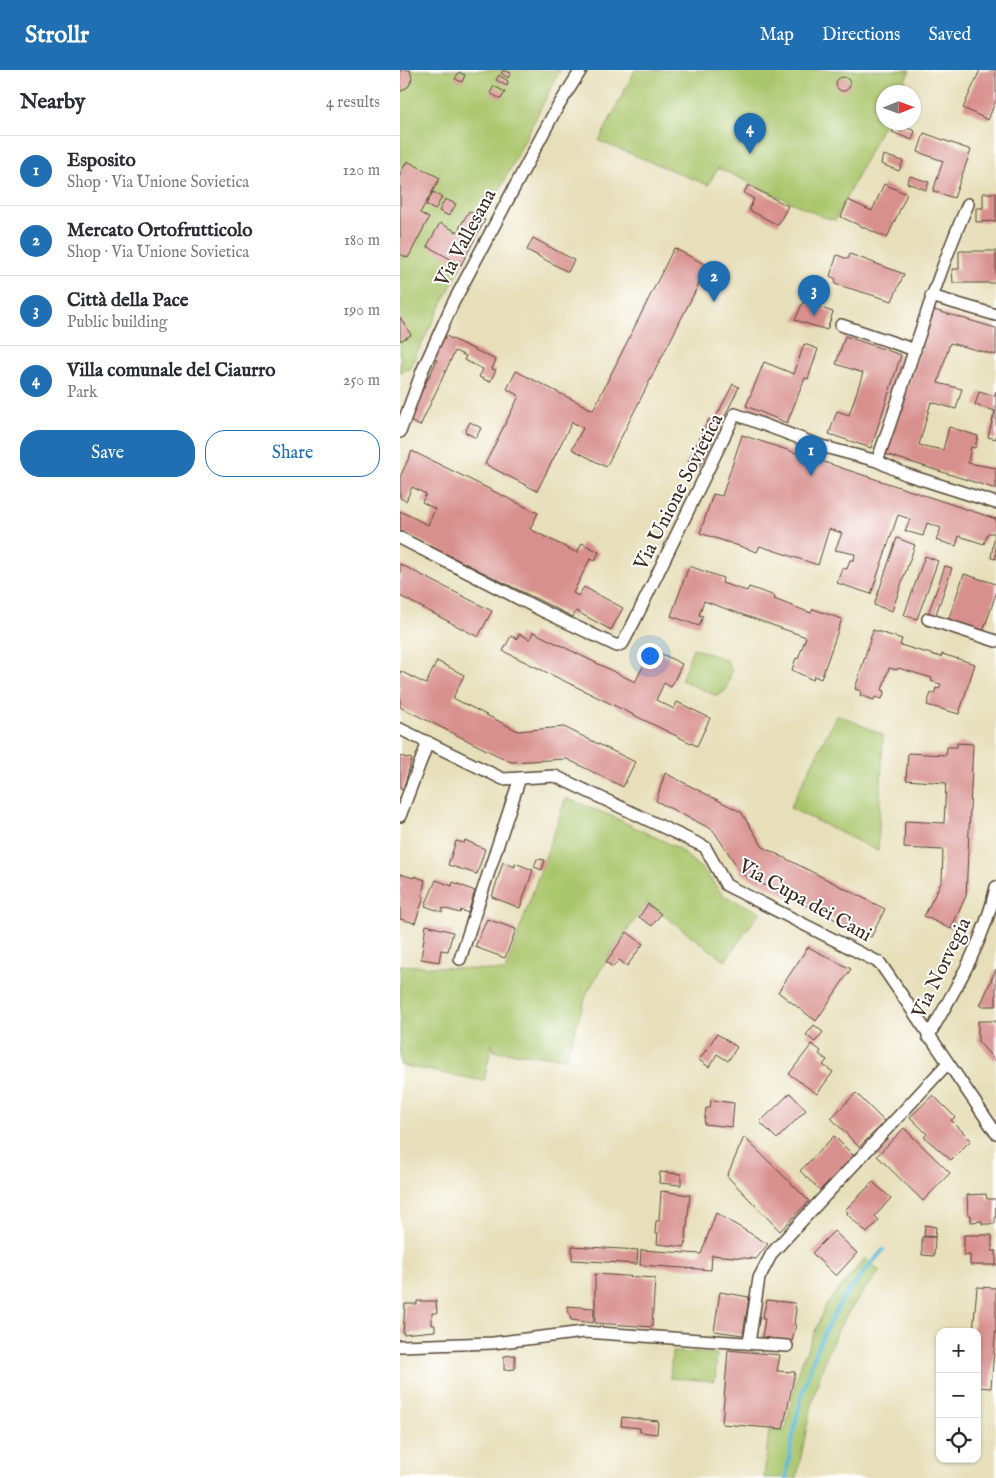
<!DOCTYPE html>
<meta charset="utf-8">
<style>
body{margin:0;font-family:"IM FELL English",serif;background:#f2f2f3;color:#2b2b33}
.controls{position:absolute;right:15px;bottom:15px;display:grid;overflow:hidden;border-radius:10px;box-shadow:0 1px 4px #0004}
.controls button{width:45px;height:45px;display:grid;place-items:center;padding:0;border:0;border-bottom:1px solid #e1e1e2;background:#fff;color:#2b2b33;font:25px sans-serif}
.compass{position:absolute;left:476px;top:15px;width:45px;height:45px;border-radius:50%;background:#fff;box-shadow:0 1px 4px #0004;rotate:89deg}
.you{position:absolute;left:249px;top:585px;width:18px;height:18px;margin:-12px;border:4px solid #fff;border-radius:50%;background:#1a73e8;box-shadow:0 0 0 8px #1a73e833}
.badge{display:grid;place-items:center;width:32px;height:32px;border-radius:50%;background:#1f6fb2;color:#fff;font-size:16px;font-weight:700}
.pin{position:absolute;translate:-50% -41px;filter:drop-shadow(0 1px 2px #0008)}
.pin::after{content:'';position:absolute;top:26px;width:18px;height:15px;background:inherit;clip-path:polygon(0 0,100% 0,50% 100%)}
.list{margin:0;padding:0;list-style:none}
h2{display:flex;justify-content:space-between;align-items:center;height:65px;margin:0;padding:0 20px;font-size:21px}
h2 small{font-size:16px;font-weight:400;color:#7c7c81}
.list li{display:grid;grid-template-columns:32px 1fr auto;gap:15px;align-items:center;box-sizing:border-box;height:70px;padding:0 20px;border-top:1px solid #e1e1e2}
.list b{display:block;font-size:19px;white-space:nowrap}
.list p{margin:0;font-size:16px;white-space:nowrap;color:#7c7c81}
.list em{font-size:16px;font-style:normal;color:#7c7c81}
.actions{display:flex;gap:10px;padding:15px 20px}
.actions a{flex:1;padding:11px 0;border:1px solid #1f6fb2;border-radius:20px;text-align:center;font-size:18px;color:#1f6fb2}
.actions .main{background:#1f6fb2;color:#fff}
.icon{flex:none;width:28px;height:28px;fill:none;stroke:currentColor;stroke-width:2;stroke-linecap:round;stroke-linejoin:round}
.map{position:relative;flex:none;width:596px;height:1408px;overflow:hidden}
header{display:flex;align-items:center;gap:30px;box-sizing:border-box;height:70px;padding:0 25px;background:#1f6fb2;color:#fff}
header strong{font-size:24px}
nav{display:flex;gap:28px;margin-inline-start:auto;font-size:18px}
main{display:flex}
aside{flex:1;background:#fff}
.map>svg:first-child{display:block}
</style>
<header>
<strong>Strollr</strong>
<nav><a>Map</a><a>Directions</a><a>Saved</a></nav>
</header>
<main>
<aside>
<h2>Nearby<small>4 results</small></h2>
<ul class="list">
<li><span class="badge">1</span><div><b>Esposito</b><p>Shop · Via Unione Sovietica</p></div><em>120 m</em></li>
<li><span class="badge">2</span><div><b>Mercato Ortofrutticolo</b><p>Shop · Via Unione Sovietica</p></div><em>180 m</em></li>
<li><span class="badge">3</span><div><b>Città della Pace</b><p>Public building</p></div><em>190 m</em></li>
<li><span class="badge">4</span><div><b>Villa comunale del Ciaurro</b><p>Park</p></div><em>250 m</em></li>
</ul>
<div class="actions"><a class="main">Save</a><a>Share</a></div>
</aside>
<div class="map">
<svg width="596" height="1408" viewBox="0 0 596 1408">
<rect width="100%" height="100%" fill="#fff"/>
<filter id="ink" filterUnits="userSpaceOnUse"><feTurbulence type="fractalNoise" baseFrequency=".02" numOctaves="2"/><feDisplacementMap in="SourceGraphic" scale="10" xChannelSelector="R" yChannelSelector="G"/><feConvolveMatrix kernelMatrix="1 2 1 2 8 2 1 2 1" color-interpolation-filters="sRGB"/></filter>
<filter id="wash" filterUnits="userSpaceOnUse"><feTurbulence type="fractalNoise" baseFrequency=".0096" numOctaves="4" result="noise"/><feDisplacementMap in="SourceGraphic" scale="20" xChannelSelector="R" yChannelSelector="G"/><feGaussianBlur stdDeviation="1.12" result="paint"/><feColorMatrix in="noise" values="0 0 0 0 0 0 0 0 0 0 0 0 0 0 0 0 0 1.4 0 .05"/><feComposite in="paint" operator="in"/></filter>
<g filter="url(#wash)">
<rect width="100%" height="100%" fill="#e7dfb9"/>
<g fill="#aac66c" stroke="#727845">
<polygon points="0,0 160,0 9,299 0,302"/>
<polygon points="235,0 510,0 499,22 483,22 484,53 435,150 423,147 318,98 308,115 199,71"/>
<polygon points="293,578 327,590 332,602 325,621 317,626 281,610"/>
<polygon points="437,644 483,665 478,781 390,738"/>
<polygon points="166,728 211,746 278,778 306,803 323,825 360,842 325,891 247,833 212,881 187,923 166,988 94,981 92,974 84,1011 0,995 0,895 105,901"/>
<path d="M465 1188 480 1201C467 1218 452 1235 441 1254 416 1302 407 1355 397 1408H364L369 1360 385 1361 398 1301 426 1235Z"/>
<polygon points="272,1282 317,1284 315,1311 270,1308"/>
</g>
<g fill="none" stroke-linecap="round" stroke-linejoin="round">
<path stroke="#59bad7" stroke-width="4" d="M386 1408C395 1347 407 1287 440 1234 452 1215 469 1197 483 1180"/>
</g>
<g id="blocks">
<g fill="#d8908e">
<polygon points="0,0 10,0 12,8 9,16 0,22"/>
<polygon points="103,0 111,3 108,8 101,3"/>
<polygon points="580,0 596,0 596,30 588,50 563,38"/>
<polygon points="59,2 65,5 62,12 55,9"/>
<polygon points="99,5 108,11 107,16 96,10"/>
<circle cx="443" cy="14" r="7"/>
<polygon points="94,16 105,22 101,29 90,23"/>
<polygon points="496,53 515,61 512,70 492,62"/>
<polygon points="524,63 571,80 554,128 533,121 543,91 518,82"/>
<polygon points="483,85 503,91 499,101 481,94"/>
<polygon points="7,91 40,108 20,143 29,148 8,188 0,184 0,104"/>
<polygon points="510,106 529,112 526,120 507,113"/>
<polygon points="484,114 507,124 487,168 441,147 448,130 472,141"/>
<polygon points="348,115 388,136 378,155 349,140 354,129 344,123"/>
<polygon points="33,122 42,127 35,140 26,135"/>
<polygon points="583,123 596,123 596,151 576,152 576,138 583,138"/>
<polygon points="45,129 56,134 49,146 39,141"/>
<polygon points="69,141 85,150 61,195 27,176 40,153 57,162"/>
<polygon points="133,168 174,190 168,202 127,180"/>
<polygon points="274,178 308,196 206,397 172,379 183,358 172,352 137,421 85,394 119,326 107,319 116,301 193,340"/>
<polygon points="559,181 596,181 596,213 553,213 552,199 559,199"/>
<polygon points="450,184 504,204 492,231 435,214 436,209 430,206 437,185 448,189"/>
<polygon points="403,232 433,242 427,260 395,250"/>
<polygon points="534,240 596,258 596,285 550,273 538,313 562,319 556,339 531,332 519,375 543,380 549,357 578,366 575,378 571,377 568,393 596,398 596,419 485,384"/>
<polygon points="0,247 11,265 0,271"/>
<polygon points="42,264 96,290 92,299 96,300 90,312 79,307 83,299 64,290 66,286 55,281 20,356 8,350 37,290 30,287"/>
<polygon points="445,266 501,285 471,378 429,364 437,341 449,345 463,303 436,294"/>
<polygon points="404,274 418,279 408,309 405,308 387,353 346,336 364,292 394,304"/>
<polygon points="333,314 339,317 322,352 315,349"/>
<polygon points="596,321 596,369 588,367 595,341 575,335 579,322 594,326"/>
<polygon points="309,349 320,355 299,398 288,392"/>
<polygon points="70,352 81,358 76,368 65,362"/>
<polygon points="342,365 596,449 596,489 591,488 595,463 588,463 584,474 559,466 556,476 536,470 541,458 527,453 523,466 505,461 510,449 498,445 471,524 437,513 442,498 447,499 450,490 454,490 455,484 435,480 442,463 429,459 418,495 360,476 357,482 300,463 313,424 322,426"/>
<polygon points="12,381 138,443 130,459 177,483 182,473 199,482 195,491 190,489 173,523 178,526 184,517 223,538 211,560 176,541 173,547 0,461 0,441 28,455 35,439 22,432 26,424 12,417 6,431 0,428 0,407"/>
<polygon points="497,468 515,475 492,541 474,535"/>
<polygon points="525,486 538,491 517,549 504,545"/>
<polygon points="0,494 92,541 78,567 0,526"/>
<polygon points="289,496 323,508 322,513 347,521 349,517 375,526 374,529 411,543 413,539 442,549 421,609 414,606 413,610 392,600 396,588 398,589 406,567 304,531 299,545 303,546 299,556 271,546"/>
<polygon points="545,496 552,498 535,547 528,544"/>
<polygon points="564,504 596,514 596,524 583,562 548,551"/>
<polygon points="473,560 502,569 500,575 541,587 542,584 575,594 559,644 527,635 531,623 534,624 536,618 539,619 541,614 531,611 532,608 498,598 497,600 489,598 482,620 485,621 482,629 475,627 474,630 460,625 461,621 455,619"/>
<polygon points="133,562 235,612 252,579 282,594 271,617 264,613 256,630 274,639 277,632 310,648 297,676 103,581 111,566 117,569 119,564 130,569"/>
<polygon points="37,591 64,605 53,628 118,661 164,657 235,692 223,717 167,689 111,692 0,637 0,601 26,614"/>
<polygon points="557,673 573,674 566,826 551,859 524,846 542,811 543,780 504,778 505,751 544,753 546,713 506,710 508,683 546,685 547,677 557,677"/>
<polygon points="0,686 12,689 3,720 0,719"/>
<polygon points="265,703 341,742 363,777 485,839 471,867 342,804 313,760 256,731"/>
<polygon points="65,770 85,779 77,804 48,795 56,771 64,773"/>
<polygon points="137,789 145,790 142,800 134,797"/>
<polygon points="103,792 115,797 115,793 133,800 120,838 92,827"/>
<polygon points="0,804 14,808 14,806 25,810 22,826 24,827 15,853 0,849"/>
<polygon points="36,810 52,816 53,812 75,821 68,843 61,840 60,843 43,838 42,842 25,836"/>
<polygon points="248,834 261,844 252,856 239,847"/>
<polygon points="87,849 116,859 105,888 75,877"/>
<polygon points="26,855 53,862 48,881 41,880 39,892 21,889"/>
<polygon points="227,862 243,874 227,896 219,890 213,897 206,892"/>
<polygon points="408,877 451,899 416,951 378,922"/>
<polygon points="596,899 596,936 580,936"/>
<polygon points="578,951 596,951 596,992 578,971"/>
<polygon points="414,955 423,962 415,972 406,965"/>
<polygon points="317,964 337,977 328,991 317,984 309,997 299,990"/>
<polygon points="412,974 421,981 419,984 427,990 423,995 433,1002 417,1024 389,1004"/>
<polygon points="390,1023 406,1040 377,1069 360,1052"/>
<polygon points="456,1023 485,1052 459,1077 431,1048"/>
<polygon points="533,1025 555,1047 551,1050 571,1070 551,1090 524,1067 527,1064 510,1047"/>
<polygon points="311,1030 334,1033 332,1057 304,1054 306,1038 310,1038"/>
<polygon points="504,1058 550,1103 523,1131 477,1086"/>
<polygon points="434,1066 454,1086 420,1120 400,1101"/>
<polygon points="344,1067 409,1131 380,1161 327,1106"/>
<polygon points="260,1102 281,1104 281,1115 259,1113"/>
<polygon points="473,1112 491,1128 475,1146 479,1150 467,1163 447,1144 448,1142 445,1140"/>
<polygon points="261,1121 290,1125 285,1177 257,1174 258,1163 255,1163 256,1151 259,1151"/>
<polygon points="586,1124 587,1129 596,1129 595,1154 582,1154 582,1151 571,1152 571,1145 568,1145 567,1125"/>
<polygon points="316,1143 368,1174 356,1189 312,1185 311,1200 240,1195 241,1180 301,1184"/>
<polygon points="525,1155 536,1157 535,1167 524,1166"/>
<polygon points="434,1161 457,1183 436,1206 412,1183"/>
<polygon points="564,1165 592,1165 592,1181 596,1181 596,1195 570,1195 570,1185 564,1185"/>
<polygon points="522,1167 535,1167 534,1186 522,1185"/>
<polygon points="172,1176 238,1180 237,1194 172,1190"/>
<polygon points="195,1204 255,1208 252,1257 195,1253"/>
<polygon points="577,1217 596,1218 596,1257 591,1318 577,1317 577,1262 573,1262"/>
<polygon points="320,1222 349,1227 343,1265 314,1261"/>
<polygon points="367,1230 394,1233 396,1240 394,1254 396,1255 392,1271 362,1267 365,1249 362,1249"/>
<polygon points="17,1231 36,1231 37,1243 32,1243 32,1255 35,1255 35,1261 3,1264 5,1234 17,1234"/>
<polygon points="167,1236 194,1238 193,1253 171,1250"/>
<polygon points="328,1280 380,1285 377,1301 395,1302 383,1359 322,1354"/>
<polygon points="115,1285 115,1299 104,1300 104,1286"/>
<polygon points="222,1347 258,1351 257,1364 240,1362 240,1358 221,1356"/>
</g>
</g>
</g>
<g filter="url(#ink)">
<use href="#blocks" fill-opacity="0" stroke="#554535" stroke-width="1"/>
<g fill="none" stroke-linecap="round" stroke-linejoin="round">
<g stroke="#554535" stroke-width="14">
<g id="street">
<polyline points="531,226 596,245"/>
<polyline points="441,255 515,280"/>
<polyline points="0,362 23,299 53,233 154,43 181,0"/>
<path d="M477 391C508 306 531 218 568 134"/>
<polyline points="0,468 145,542 217,576 223,573 235,550 335,344 421,376 477,391 505,404 596,433"/>
<polyline points="528,549 596,571"/>
<polyline points="0,659 103,709 155,706 305,777 326,815 480,893 596,1063"/>
<polyline points="0,746 28,672"/>
<polyline points="60,889 120,708"/>
<path d="M528 967C555 920 585 870 596 817"/>
<polyline points="349,1273 359,1208 372,1183 547,994"/>
<polyline points="0,1276 93,1273 184,1262 387,1276"/>
</g>
</g>
<use href="#street" stroke="#fff" stroke-width="11"/>
</g>
</g>
<g text-anchor="middle" dominant-baseline="central" stroke-width="4" stroke-linejoin="round" paint-order="stroke">
<g font-size="20" fill="#3b2a1e" stroke="#fff">
<text transform="translate(66 168) rotate(-62)">Via Vallesana</text>
<text transform="translate(279 422) rotate(-63)">Via Unione Sovietica</text>
<text transform="translate(405 831) rotate(29)">Via Cupa dei Cani</text>
<text transform="translate(542 898) rotate(-64)">Via Norvegia</text>
</g>
</g>
</svg>
<div class="controls">
<button>+</button>
<button>−</button>
<button><svg class="icon" aria-label="locate" viewBox="0 0 24 24"><circle cx="12" cy="12" r="6"/><path d="M12 2v4M12 18v4M2 12h4M18 12h4"/></svg></button>
</div>
<svg class="compass" viewBox="-18 -18 36 36"><path d="M0-13l5 13h-10z" fill="#e53935"/><path d="M0 13l5-13h-10z" fill="#7c7c81"/></svg>
<div class="you"></div>
<div class="pin badge" style="left:411px;top:406px">1</div>
<div class="pin badge" style="left:314px;top:232px">2</div>
<div class="pin badge" style="left:414px;top:246px">3</div>
<div class="pin badge" style="left:350px;top:84px">4</div>
</div>
</main>
